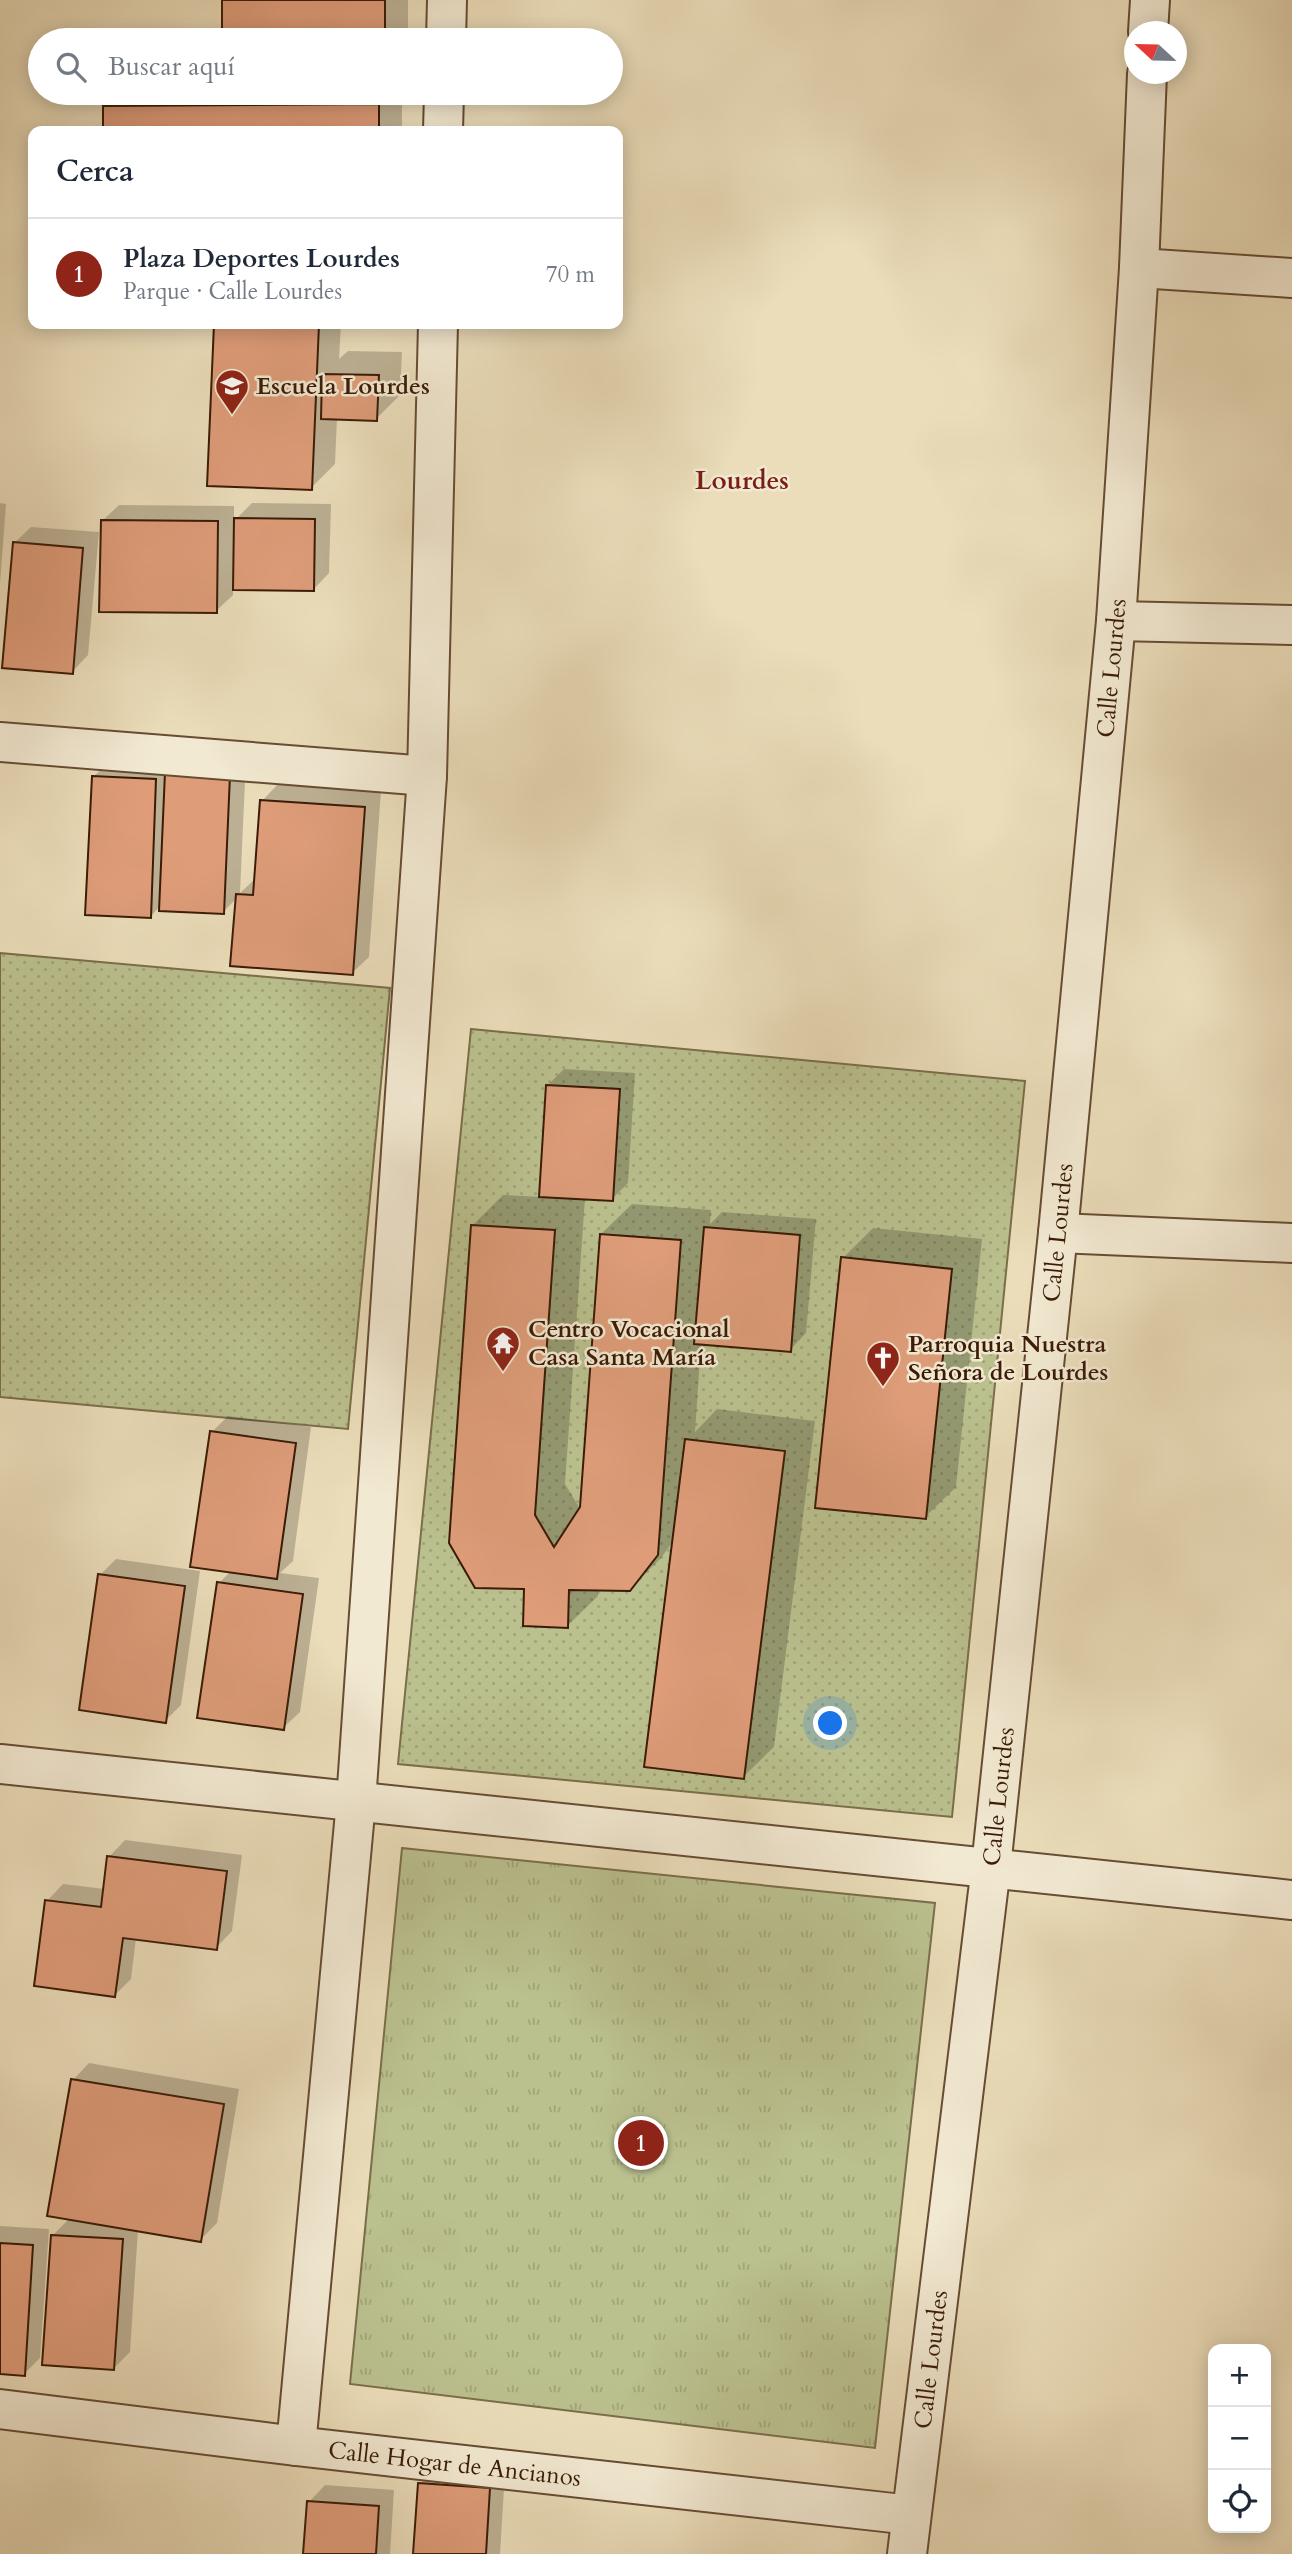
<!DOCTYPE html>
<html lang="es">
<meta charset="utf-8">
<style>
body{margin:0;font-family:Cardo,serif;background:#f2f2f3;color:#1f2937}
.controls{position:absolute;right:21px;bottom:21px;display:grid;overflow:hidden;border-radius:14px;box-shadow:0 4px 18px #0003}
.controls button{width:63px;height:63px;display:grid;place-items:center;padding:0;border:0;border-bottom:2px solid #e0e1e3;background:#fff;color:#1f2937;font:35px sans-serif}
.compass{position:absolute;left:1124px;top:21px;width:63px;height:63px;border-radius:50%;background:#fff;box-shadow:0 4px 18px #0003;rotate:292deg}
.you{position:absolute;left:831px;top:1724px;width:24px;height:24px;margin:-18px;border:5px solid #fff;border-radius:50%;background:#1a73e8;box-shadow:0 0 0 10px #1a73e833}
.badge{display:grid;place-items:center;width:46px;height:46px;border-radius:50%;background:#8f2418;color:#fff;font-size:23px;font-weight:700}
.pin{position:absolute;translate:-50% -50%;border:4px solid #fff;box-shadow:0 2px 7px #0006}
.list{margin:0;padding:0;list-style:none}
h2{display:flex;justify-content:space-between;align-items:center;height:91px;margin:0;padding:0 28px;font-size:30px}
h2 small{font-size:23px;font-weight:400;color:#747a83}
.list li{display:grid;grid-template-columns:46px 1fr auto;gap:21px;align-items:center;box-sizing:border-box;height:112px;padding:0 28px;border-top:2px solid #e0e1e3}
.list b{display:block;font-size:26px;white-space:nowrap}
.list p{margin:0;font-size:23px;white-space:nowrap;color:#747a83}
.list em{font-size:23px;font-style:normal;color:#747a83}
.icon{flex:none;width:38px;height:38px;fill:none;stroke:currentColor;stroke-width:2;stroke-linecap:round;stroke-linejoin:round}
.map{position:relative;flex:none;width:1292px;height:2554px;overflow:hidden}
.search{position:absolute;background:#fff;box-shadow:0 4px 18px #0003;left:28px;top:28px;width:595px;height:77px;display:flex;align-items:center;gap:18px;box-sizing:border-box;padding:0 24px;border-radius:38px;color:#747a83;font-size:26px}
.panel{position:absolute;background:#fff;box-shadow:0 4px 18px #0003;left:28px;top:126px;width:595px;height:203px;border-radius:14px}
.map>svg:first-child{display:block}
</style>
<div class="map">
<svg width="1292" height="2554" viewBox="0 0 1292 2554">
<defs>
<pattern id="grass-dots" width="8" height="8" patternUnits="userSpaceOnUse" patternTransform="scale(1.75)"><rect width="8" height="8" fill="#bac08e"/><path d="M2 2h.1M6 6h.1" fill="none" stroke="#a1a479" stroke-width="1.8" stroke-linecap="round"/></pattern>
<pattern id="park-tufts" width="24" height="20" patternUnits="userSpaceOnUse" patternTransform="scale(1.75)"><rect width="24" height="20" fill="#bac08e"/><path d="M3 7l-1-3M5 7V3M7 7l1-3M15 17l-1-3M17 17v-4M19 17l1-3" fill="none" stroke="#a1a479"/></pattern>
</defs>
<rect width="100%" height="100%" fill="#ebddba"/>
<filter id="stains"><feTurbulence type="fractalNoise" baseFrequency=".00286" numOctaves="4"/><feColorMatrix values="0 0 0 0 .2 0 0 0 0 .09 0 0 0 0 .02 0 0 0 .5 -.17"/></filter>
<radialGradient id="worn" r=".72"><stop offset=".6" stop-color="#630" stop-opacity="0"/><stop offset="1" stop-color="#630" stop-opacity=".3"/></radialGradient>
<g fill="url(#grass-dots)" stroke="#7a6e4a" stroke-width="2">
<polygon points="0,953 390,988 348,1429 0,1397"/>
<polygon points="471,1029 1025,1081 952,1817 398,1764"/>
</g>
<polygon fill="url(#park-tufts)" stroke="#7a6e4a" stroke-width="2" points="402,1848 935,1903 875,2448 350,2384"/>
<g fill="#0003">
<rect x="223" y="0" width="185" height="40"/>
<polygon points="119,93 402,93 402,131 105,131 105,106"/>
<polygon points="216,324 341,324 339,359 348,351 402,352 400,395 376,419 337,418 335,464 311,488 209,484"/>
<polygon points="0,503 6,504 0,584"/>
<polygon points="252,503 331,504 329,573 313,590 233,588 233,595 216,611 102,521 119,505 234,506 234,521"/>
<polygon points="31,527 99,532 88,655 72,672 14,543"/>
<polygon points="246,759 240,893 256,878 262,801 278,784 381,791 369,957 352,973 237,898 223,912 161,905 150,917 93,777 110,761"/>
<polygon points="564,1069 635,1073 628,1183 612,1199 585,1198 565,1484 582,1512 601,1234 632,1204 711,1210 710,1224 722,1212 816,1219 806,1333 790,1350 701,1343 695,1432 717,1409 815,1421 774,1747 743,1777 674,1540 661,1558 630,1589 598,1588 598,1596 567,1626 526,1587 472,1226 503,1195 541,1197 548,1085"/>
<polygon points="873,1228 982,1239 956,1487 925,1517 843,1258"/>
<polygon points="228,1416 311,1427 293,1561 280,1573 319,1578 300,1712 283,1728 219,1583 231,1571 212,1432"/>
<polygon points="116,1559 200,1571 181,1705 165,1721 100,1575"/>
<polygon points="125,1840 242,1855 232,1931 216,1948 136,1938 131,1979 115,1995 47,1901 63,1884 105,1889 109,1857"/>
<polygon points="89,2063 239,2089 217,2223 200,2240 138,2229 130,2352 114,2368 52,2236 70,2218 73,2080"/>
<polygon points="0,2226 49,2229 40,2358 24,2374 0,2372"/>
<polygon points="436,2468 505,2472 500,2554 415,2554 420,2484"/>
<polygon points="325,2485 394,2490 390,2554 305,2554 309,2502"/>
</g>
<g fill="#de9c79" stroke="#3b1b06" stroke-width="2">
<rect x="222" y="0" width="163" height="40"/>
<polygon points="222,93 385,93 222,95"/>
<polygon points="379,104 379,131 103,131 103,106"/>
<polygon points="214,324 319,324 312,490 207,486"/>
<polygon points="322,374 379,375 377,421 321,419"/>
<polygon points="234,518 315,519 314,591 233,590"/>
<polygon points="101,520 218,521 217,613 99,612"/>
<polygon points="13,542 83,548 73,674 2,668"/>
<polygon points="165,772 230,775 224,914 159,911"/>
<polygon points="92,776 156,779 151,918 85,915"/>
<polygon points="260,800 365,807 353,975 230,966 236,894 253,895"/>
<polygon points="546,1085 620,1089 613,1201 539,1197"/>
<polygon points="471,1225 555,1230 535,1515 554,1547 580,1507 600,1234 681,1240 658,1555 630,1591 569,1590 568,1628 523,1626 524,1589 475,1588 449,1543"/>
<polygon points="704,1227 800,1235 791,1352 694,1344"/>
<polygon points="841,1257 952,1269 926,1519 815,1508"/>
<polygon points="210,1431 296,1443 277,1579 190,1567"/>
<polygon points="685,1439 785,1451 744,1779 644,1767"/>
<polygon points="98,1574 185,1586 166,1723 79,1710"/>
<polygon points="217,1582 303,1594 284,1730 197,1718"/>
<polygon points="107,1856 227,1871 217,1950 123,1938 115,1997 34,1986 45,1900 101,1907"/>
<polygon points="71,2079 224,2104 201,2242 47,2216"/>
<polygon points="51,2235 123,2239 114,2370 42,2365"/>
<polygon points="0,2243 33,2245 25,2376 0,2374"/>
<polygon points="418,2483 490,2488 486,2554 413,2554"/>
<polygon points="307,2501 379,2506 376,2554 303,2554"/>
</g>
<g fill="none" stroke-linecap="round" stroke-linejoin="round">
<g stroke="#674c33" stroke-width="42">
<g id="street">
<polyline points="1148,32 1150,0"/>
<polyline points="446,40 447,0"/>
<polyline points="443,131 444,93"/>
<polyline points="1139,268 1292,278"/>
<polyline points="1116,621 1292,625"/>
<polyline points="0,742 427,776"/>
<polyline points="1058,1233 1292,1243"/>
<polyline points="0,1764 1292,1900"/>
<path id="s1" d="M0 2409 296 2446 911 2515"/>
<polyline points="296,2446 356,1802 427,776 438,324"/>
<path id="s2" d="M907 2554 991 1867 1058 1233 1116 621 1139 268 1147 74"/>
</g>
</g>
<use href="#street" stroke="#f2e9d2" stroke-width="38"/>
</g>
<defs>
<g id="school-pin" transform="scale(1.75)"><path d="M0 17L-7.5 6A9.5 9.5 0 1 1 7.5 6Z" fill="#8f2418" stroke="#f2e9d2"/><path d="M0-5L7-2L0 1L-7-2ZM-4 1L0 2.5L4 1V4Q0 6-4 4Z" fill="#fff"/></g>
<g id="temple-pin" transform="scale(1.75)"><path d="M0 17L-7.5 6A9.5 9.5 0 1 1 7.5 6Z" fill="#8f2418" stroke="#f2e9d2"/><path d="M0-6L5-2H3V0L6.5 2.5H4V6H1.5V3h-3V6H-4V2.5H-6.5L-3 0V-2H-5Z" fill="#fff"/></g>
<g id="church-pin" transform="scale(1.75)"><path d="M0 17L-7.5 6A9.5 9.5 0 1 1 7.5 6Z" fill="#8f2418" stroke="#f2e9d2"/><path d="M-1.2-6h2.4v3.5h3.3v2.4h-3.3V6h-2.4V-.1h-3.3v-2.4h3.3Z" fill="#fff"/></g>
</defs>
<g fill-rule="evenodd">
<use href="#school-pin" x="232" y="386"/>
<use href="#temple-pin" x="503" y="1343"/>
<use href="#church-pin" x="883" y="1358"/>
</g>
<g text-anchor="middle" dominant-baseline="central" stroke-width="5" stroke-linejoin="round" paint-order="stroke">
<g font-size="24" font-weight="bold" fill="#3b1b06" stroke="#f2e9d2" text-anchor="start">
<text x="256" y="386">Escuela Lourdes</text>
<text x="528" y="1329">Centro Vocacional<tspan x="528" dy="28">Casa Santa María</tspan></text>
<text x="908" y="1344">Parroquia Nuestra<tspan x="908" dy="28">Señora de Lourdes</tspan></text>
</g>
<g font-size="24" fill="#3b1b06" stroke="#f2e9d2">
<text stroke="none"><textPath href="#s2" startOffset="1897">Calle Lourdes</textPath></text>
<text stroke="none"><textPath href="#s2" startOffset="1330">Calle Lourdes</textPath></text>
<text stroke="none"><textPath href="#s2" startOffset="763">Calle Lourdes</textPath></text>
<text stroke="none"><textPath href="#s2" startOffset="196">Calle Lourdes</textPath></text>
<text stroke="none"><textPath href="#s1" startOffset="458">Calle Hogar de Ancianos</textPath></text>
</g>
<g font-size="26" font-weight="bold" fill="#7a1f14" stroke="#f2e9d2">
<text x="742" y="480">Lourdes</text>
</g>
</g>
<rect width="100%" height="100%" filter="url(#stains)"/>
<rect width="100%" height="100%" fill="url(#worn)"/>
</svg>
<div class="controls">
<button>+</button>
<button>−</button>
<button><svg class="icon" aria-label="locate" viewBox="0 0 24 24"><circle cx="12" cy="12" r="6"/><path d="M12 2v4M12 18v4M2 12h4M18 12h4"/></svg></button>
</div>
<svg class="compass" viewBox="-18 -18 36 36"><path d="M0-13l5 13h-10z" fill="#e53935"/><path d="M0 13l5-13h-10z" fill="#747a83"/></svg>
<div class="you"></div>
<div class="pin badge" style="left:641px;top:2143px">1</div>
<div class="search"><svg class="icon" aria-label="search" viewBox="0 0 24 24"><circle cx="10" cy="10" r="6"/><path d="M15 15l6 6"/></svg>Buscar aquí</div>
<section class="panel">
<h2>Cerca<small></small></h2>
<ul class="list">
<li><span class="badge">1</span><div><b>Plaza Deportes Lourdes</b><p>Parque · Calle Lourdes</p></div><em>70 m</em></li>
</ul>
</section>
</div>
